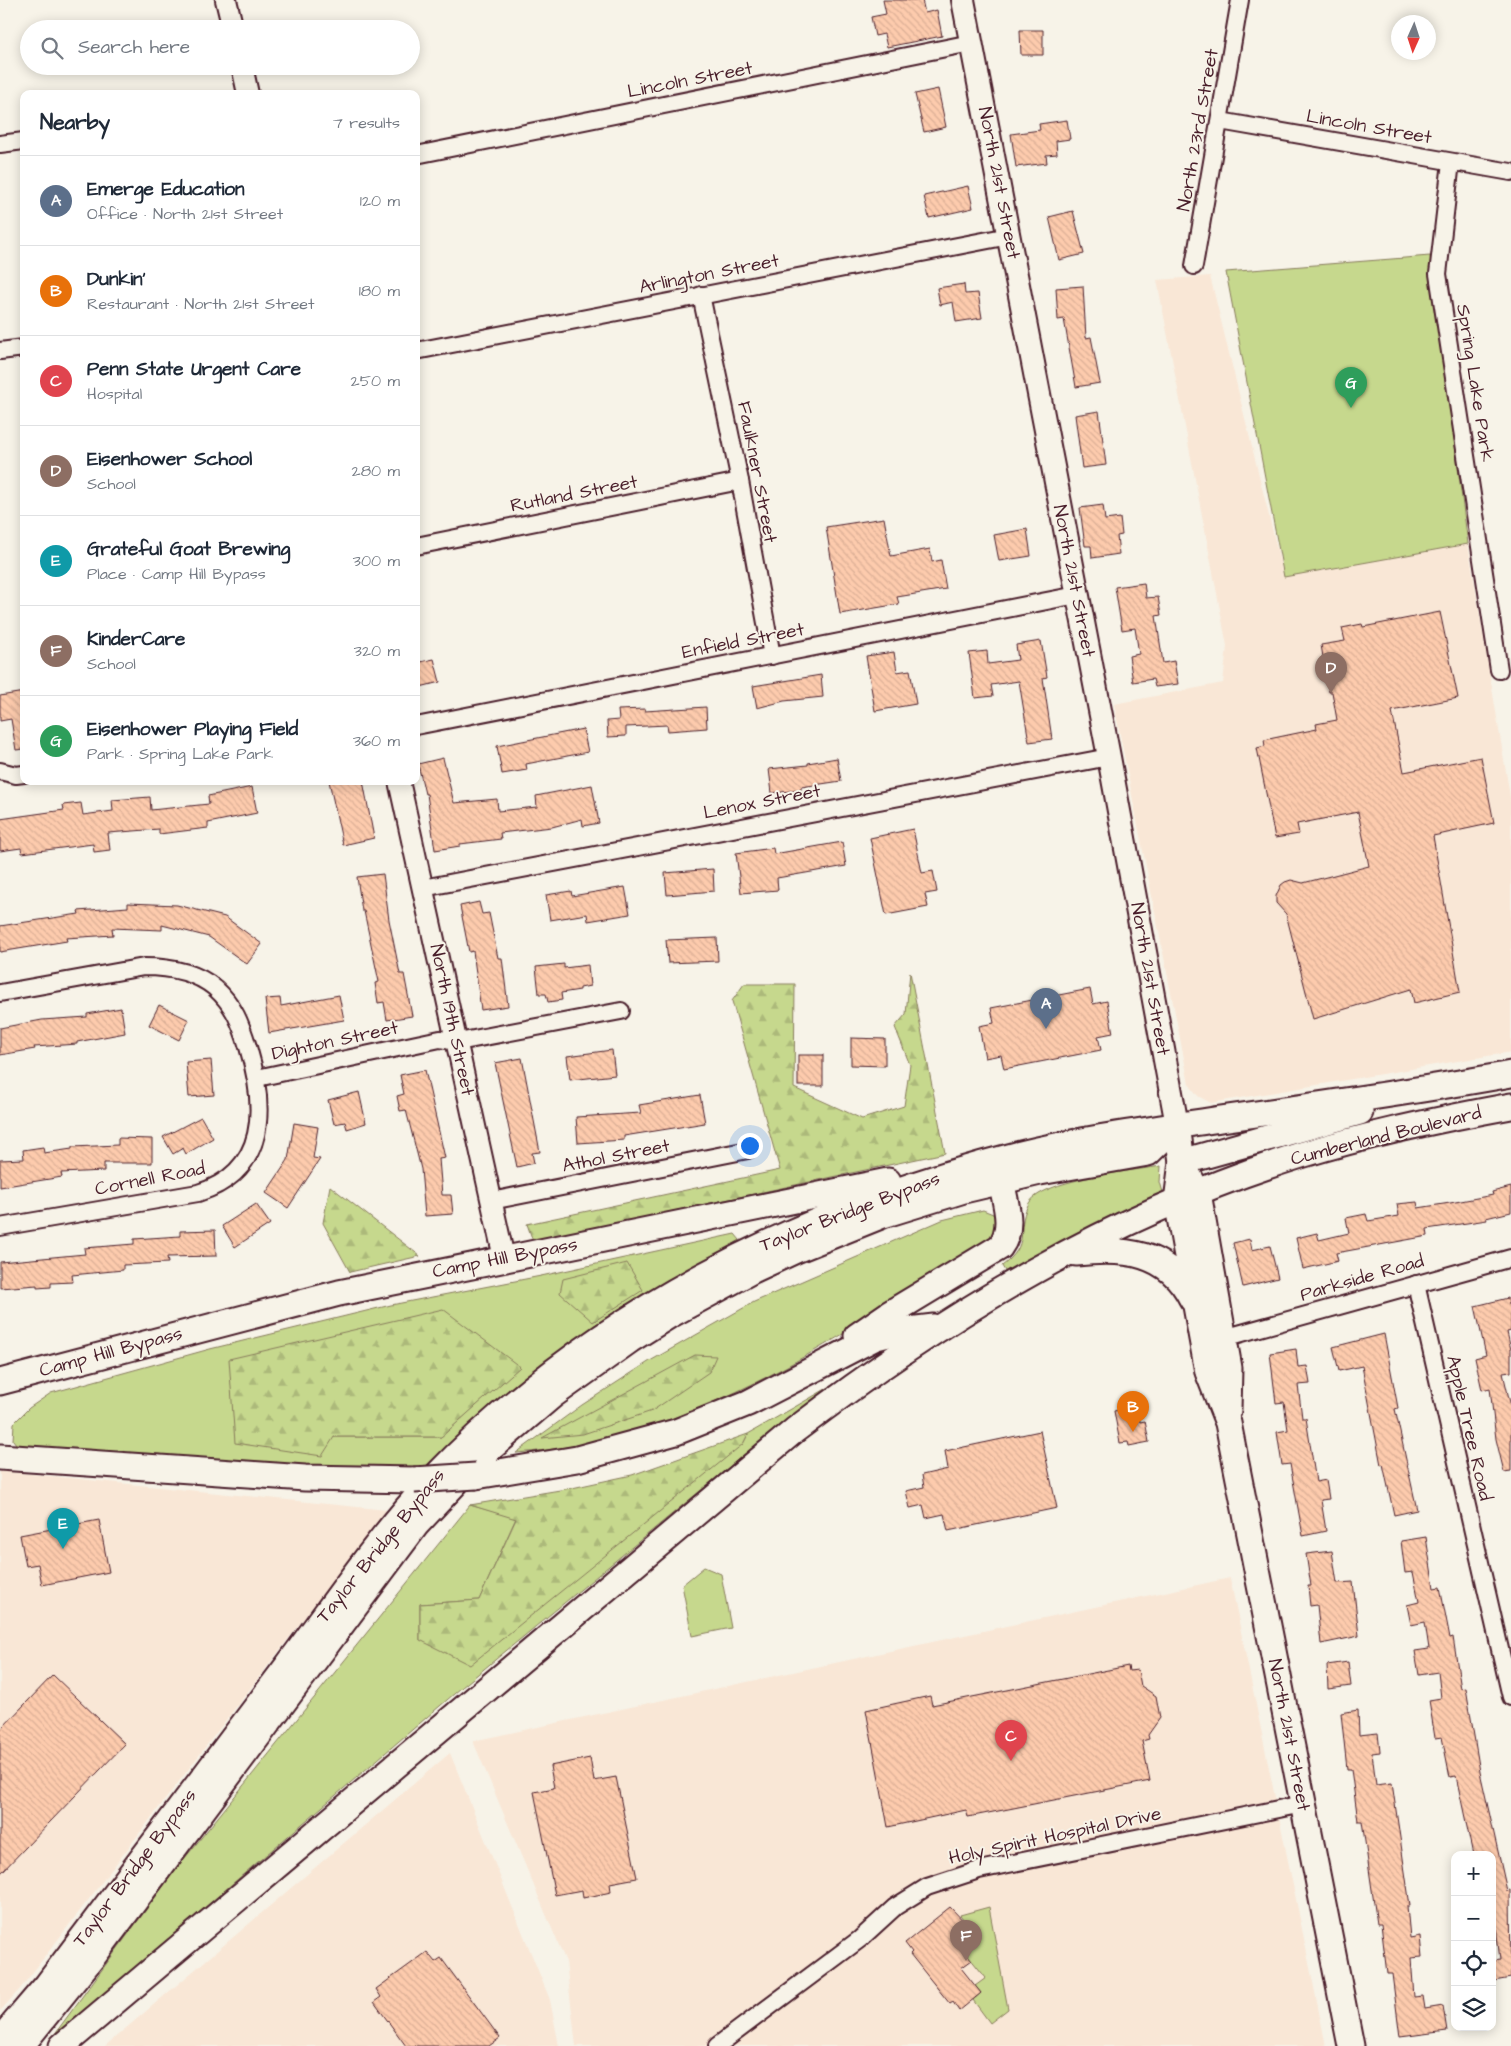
<!DOCTYPE html>
<meta charset="utf-8">
<style>
body{margin:0;font-family:"Architects Daughter",sans-serif;background:#f6f6f7;color:#1f2937}
.controls{position:absolute;right:15px;bottom:15px;display:grid;overflow:hidden;border-radius:10px;box-shadow:0 2px 12px #0003}
.controls button{width:45px;height:45px;display:grid;place-items:center;padding:0;border:0;border-bottom:1px solid #e0e1e3;background:#fff;color:#1f2937;font:25px sans-serif}
.compass{position:absolute;left:1391px;top:15px;width:45px;height:45px;border-radius:50%;background:#fff;box-shadow:0 2px 12px #0003;rotate:183deg}
.you{position:absolute;left:749px;top:1145px;width:18px;height:18px;margin:-12px;border:4px solid #fff;border-radius:50%;background:#1a73e8;box-shadow:0 0 0 8px #1a73e833}
.badge{display:grid;place-items:center;width:32px;height:32px;border-radius:50%;background:#ea580c;color:#fff;font-size:16px;font-weight:700}
.pin{position:absolute;translate:-50% -41px;filter:drop-shadow(0 1px 2px #0008)}
.pin::after{content:'';position:absolute;top:26px;width:18px;height:15px;background:inherit;clip-path:polygon(0 0,100% 0,50% 100%)}
.list{margin:0;padding:0;list-style:none}
h2{display:flex;justify-content:space-between;align-items:center;height:65px;margin:0;padding:0 20px;font-size:21px}
h2 small{font-size:16px;font-weight:400;color:#747a83}
.list li{display:grid;grid-template-columns:32px 1fr auto;gap:15px;align-items:center;box-sizing:border-box;height:90px;padding:0 20px;border-top:1px solid #e0e1e3}
.list b{display:block;font-size:19px;white-space:nowrap}
.list p{margin:0;font-size:16px;white-space:nowrap;color:#747a83}
.list em{font-size:16px;font-style:normal;color:#747a83}
.icon{flex:none;width:28px;height:28px;fill:none;stroke:currentColor;stroke-width:2;stroke-linecap:round;stroke-linejoin:round}
.map{position:relative;flex:none;width:1511px;height:2046px;overflow:hidden}
.search{position:absolute;background:#fff;box-shadow:0 2px 12px #0003;left:20px;top:20px;width:400px;height:55px;display:flex;align-items:center;gap:12px;box-sizing:border-box;padding:0 18px;border-radius:28px;color:#747a83;font-size:19px}
.panel{position:absolute;background:#fff;box-shadow:0 2px 12px #0003;left:20px;top:90px;width:400px;height:695px;border-radius:10px}
.map>svg:first-child{display:block}
</style>
<div class="map">
<svg width="1511" height="2046" viewBox="0 0 1511 2046">
<defs>
<pattern id="forest-firs" width="22" height="20" patternUnits="userSpaceOnUse" patternTransform="scale(1.25)"><rect width="22" height="20" fill="#c6d88d"/><path d="M5 1l3.5 6h-7zM16 11l3.5 6h-7z" fill="#acb97a"/></pattern>
<pattern id="building-back-hatch" width="6" height="6" patternUnits="userSpaceOnUse" patternTransform="scale(1.25)"><rect width="6" height="6" fill="#fdcbad"/><path d="M-1 5l2 2M0 0l6 6M5-1l2 2" fill="none" stroke="#daae95"/></pattern>
</defs>
<rect width="100%" height="100%" fill="#f7f3e8"/>
<filter id="ink" filterUnits="userSpaceOnUse"><feTurbulence type="fractalNoise" baseFrequency=".02" numOctaves="2"/><feDisplacementMap in="SourceGraphic" scale="10" xChannelSelector="R" yChannelSelector="G"/><feConvolveMatrix kernelMatrix="1 2 1 2 8 2 1 2 1" color-interpolation-filters="sRGB"/></filter>
<g filter="url(#ink)">
<g fill="#f9e7d6">
<polygon points="1210,276 1284,577 1468,544 1511,802 1511,1052 1211,1103 1198,1096 1189,1084 1114,704 1223,683 1227,646 1157,280"/>
<polygon points="0,1471 387,1510 20,1989 0,2011"/>
<polygon points="1230,1578 1326,2046 576,2046 566,1962 473,1741"/>
<polygon points="450,1753 550,2000 559,2046 105,2046"/>
</g>
<g fill="#c6d88d" stroke="#887c5c" fill-rule="evenodd">
<polygon points="1430,256 1468,544 1284,577 1226,272"/>
<path d="M1161 1166 1160 1182 1165 1199 1008 1276 1002 1266C1032 1243 1015 1232 1028 1205 1040 1179 1133 1171 1161 1166Z"/>
<path d="M983 1210 993 1214 996 1222 992 1238C846 1334 695 1441 516 1453L582 1405 650 1361 754 1302 942 1220Z"/>
<path d="M735 1234 740 1240 586 1335 532 1373 430 1466 316 1468 19 1448 13 1440 14 1423 29 1408 51 1393 210 1349 391 1305 541 1276ZM520 1366 441 1437H334Z"/>
<polygon points="831,1386 833,1392 757,1444 461,1688 51,2039 176,1869 470,1505 516,1518 479,1600 420,1604 420,1640 743,1444 748,1434"/>
<polygon points="704,1567 721,1574 731,1628 692,1636 682,1585"/>
<polygon points="989,1907 1008,2009 990,2023 973,2000 981,1993 975,1986 986,1978 957,1942 972,1930 960,1915"/>
</g>
<g fill="url(#forest-firs)" stroke="#887c5c">
<polygon points="910,972 945,1153 533,1241 527,1224 780,1170 732,1001 744,984 795,984 794,1088 862,1119 904,1106 910,1065 895,1027 906,1014"/>
<polygon points="330,1186 420,1256 350,1272 323,1223"/>
<polygon points="627,1263 643,1290 593,1322 560,1293 563,1279"/>
<polygon points="443,1309 520,1367 441,1437 334,1437 322,1456 235,1443 229,1359"/>
<polygon points="695,1355 716,1356 709,1372 652,1411 583,1434 542,1438"/>
<polygon points="748,1434 743,1444 470,1665 420,1640 420,1604 479,1600 516,1519 470,1505 572,1488 632,1475"/>
</g>
<g fill="url(#building-back-hatch)" stroke="#4a1f2b">
<polygon points="883,0 922,0 925,13 937,10 942,36 887,47 884,34 875,36 871,17 886,14"/>
<polygon points="1020,30 1043,30 1043,55 1021,55"/>
<polygon points="938,89 946,127 924,132 915,94"/>
<polygon points="1067,120 1070,139 1056,141 1057,154 1046,155 1047,163 1016,167 1011,134 1040,130 1039,124"/>
<polygon points="968,186 973,208 929,218 924,196"/>
<polygon points="1073,211 1084,254 1059,260 1049,217"/>
<polygon points="964,284 965,294 978,293 982,318 956,322 953,302 940,305 937,288"/>
<polygon points="1083,286 1086,338 1091,337 1100,383 1076,387 1064,319 1058,320 1056,288"/>
<polygon points="1099,411 1106,465 1082,468 1075,415"/>
<polygon points="1103,505 1105,520 1120,518 1122,535 1117,536 1119,554 1092,558 1091,546 1085,546 1080,508"/>
<polygon points="884,518 891,556 930,549 932,562 941,560 946,589 897,597 899,604 840,614 826,527"/>
<polygon points="1027,529 1031,556 999,561 994,535"/>
<polygon points="1144,583 1146,598 1158,597 1161,615 1156,616 1163,663 1174,661 1178,684 1155,687 1153,679 1133,682 1129,656 1139,654 1135,628 1122,630 1115,587"/>
<polygon points="1440,612 1458,698 1392,711 1404,772 1481,757 1494,823 1433,836 1460,992 1414,1003 1411,989 1313,1019 1286,914 1276,903 1276,896 1281,885 1285,882 1291,880 1303,883 1369,866 1358,812 1297,824 1299,834 1275,838 1257,748 1265,746 1264,740 1317,729 1316,724 1337,720 1332,692 1329,692 1321,645 1345,641 1342,628 1362,624 1363,627"/>
<polygon points="1041,641 1047,677 1043,678 1052,739 1029,742 1019,681 991,685 993,696 975,698 969,653 987,651 988,664 1018,660 1016,645"/>
<polygon points="894,652 897,672 910,670 916,704 875,711 866,656"/>
<polygon points="434,659 440,682 416,688 416,663"/>
<polygon points="821,675 823,697 784,701 757,708 753,686"/>
<polygon points="24,692 24,749 16,750 11,719 0,721 0,696"/>
<polygon points="706,707 707,728 668,731 667,725 626,727 626,736 608,737 607,721 619,720 618,710 645,709 645,711"/>
<polygon points="583,729 588,752 526,764 527,770 502,774 497,746"/>
<polygon points="443,758 454,803 497,799 498,811 537,807 536,796 592,785 599,823 583,826 582,819 552,827 500,833 501,839 460,844 460,846 435,850 427,794 425,794 418,764"/>
<polygon points="837,758 841,781 801,787 801,790 772,793 769,769 808,765 808,763"/>
<polygon points="329,781 363,781 374,838 343,845"/>
<polygon points="252,787 257,813 208,823 208,828 159,834 159,829 108,833 110,850 94,852 93,844 22,853 21,848 0,851 0,819 64,810 63,805 81,803 83,815 113,811 112,800 150,797 151,810 209,804 208,796"/>
<polygon points="913,829 922,873 933,871 937,892 925,894 928,907 886,915 870,838"/>
<polygon points="842,842 846,866 777,878 778,890 741,893 736,853 773,848 774,854"/>
<polygon points="713,869 714,891 667,895 665,873"/>
<polygon points="383,874 389,920 400,974 404,974 412,1016 387,1020 384,1002 378,1003 375,983 379,982 364,911 362,911 357,877"/>
<polygon points="625,887 630,914 588,921 587,914 550,920 546,895 571,891 572,896"/>
<polygon points="479,902 482,914 489,913 498,958 502,958 508,1006 481,1010 473,951 469,952 460,906"/>
<polygon points="128,903 177,905 225,917 262,944 247,964 209,937 162,925 162,930 112,928 113,935 66,938 67,941 0,952 0,926 79,914 78,911 128,907"/>
<polygon points="717,938 718,961 668,963 666,940"/>
<polygon points="564,964 564,968 588,965 590,986 580,988 580,990 561,993 562,1000 548,1002 546,994 539,994 536,967"/>
<polygon points="1090,989 1093,1004 1107,1001 1113,1033 1098,1036 1101,1050 1004,1069 1001,1055 985,1058 979,1026 994,1023 991,1008"/>
<polygon points="339,995 344,1020 269,1033 265,999 280,998 281,1006"/>
<polygon points="159,1005 189,1020 179,1040 149,1025"/>
<polygon points="121,1008 125,1033 77,1042 77,1044 34,1047 35,1049 0,1055 0,1028 42,1020 87,1017 87,1014"/>
<polygon points="851,1038 885,1039 885,1066 851,1065"/>
<polygon points="612,1050 615,1075 570,1080 567,1056"/>
<rect x="798" y="1055" width="25" height="31"/>
<polygon points="522,1058 540,1152 532,1153 534,1163 517,1167 495,1063"/>
<polygon points="211,1060 214,1095 189,1097 186,1062"/>
<polygon points="425,1070 445,1158 439,1159 442,1195 451,1195 453,1214 425,1216 421,1169 406,1110 400,1111 397,1096 404,1094 400,1075"/>
<polygon points="359,1092 366,1123 347,1129 345,1122 334,1124 328,1100"/>
<polygon points="700,1095 705,1123 624,1136 624,1140 578,1143 576,1117 641,1113 639,1105"/>
<polygon points="201,1117 213,1138 186,1154 183,1148 173,1154 163,1137"/>
<polygon points="294,1123 318,1127 313,1158 320,1159 288,1208 266,1193 288,1160"/>
<polygon points="118,1138 152,1139 152,1163 104,1163 104,1171 61,1173 62,1177 0,1187 0,1160 24,1159 23,1150 43,1147 44,1153 72,1149 72,1147 118,1145"/>
<polygon points="1511,1187 1511,1212 1486,1218 1487,1220 1427,1229 1428,1236 1336,1253 1338,1261 1303,1269 1296,1238 1317,1233 1319,1240 1349,1233 1346,1218 1366,1214 1368,1221 1399,1216 1397,1204 1417,1202 1418,1208 1450,1203 1493,1195 1492,1192"/>
<polygon points="256,1204 270,1224 235,1247 222,1226"/>
<polygon points="215,1230 216,1256 167,1257 168,1263 123,1265 123,1270 72,1275 73,1282 51,1283 51,1287 37,1288 37,1285 0,1288 0,1262 85,1254 84,1248 134,1244 134,1239 180,1236 180,1231"/>
<polygon points="1250,1239 1252,1250 1270,1246 1278,1278 1243,1287 1233,1243"/>
<polygon points="1508,1298 1509,1305 1511,1304 1511,1331 1507,1332 1511,1350 1511,1372 1503,1373 1511,1407 1511,1471 1504,1472 1496,1439 1490,1388 1482,1390 1475,1358 1486,1355 1475,1306"/>
<polygon points="1384,1334 1398,1408 1395,1409 1417,1510 1394,1515 1383,1464 1381,1465 1362,1366 1339,1371 1333,1347"/>
<polygon points="1296,1349 1298,1367 1307,1366 1310,1384 1298,1385 1302,1418 1306,1418 1316,1482 1326,1480 1329,1499 1321,1500 1326,1531 1303,1536 1290,1464 1282,1465 1277,1432 1288,1430 1284,1402 1276,1403 1270,1353"/>
<polygon points="1137,1406 1140,1422 1145,1421 1149,1442 1129,1446 1128,1442 1120,1443 1114,1411"/>
<polygon points="1040,1431 1057,1508 948,1531 944,1514 926,1518 923,1505 910,1508 906,1491 924,1487 922,1475 948,1469 945,1451"/>
<polygon points="99,1520 109,1572 42,1585 38,1564 26,1566 20,1535"/>
<polygon points="1426,1537 1434,1588 1440,1587 1450,1638 1453,1637 1461,1689 1466,1688 1480,1772 1507,1891 1510,1890 1511,1978 1494,1981 1492,1961 1500,1960 1496,1927 1492,1927 1492,1855 1473,1855 1456,1776 1450,1777 1442,1737 1435,1738 1429,1700 1441,1698 1438,1672 1419,1675 1415,1651 1429,1649 1425,1622 1411,1625 1407,1605 1419,1602 1413,1572 1405,1573 1401,1541"/>
<polygon points="1332,1551 1337,1583 1353,1582 1359,1636 1321,1644 1317,1605 1310,1606 1308,1586 1311,1586 1306,1554"/>
<polygon points="1348,1662 1351,1686 1328,1689 1327,1665"/>
<polygon points="1128,1666 1129,1671 1138,1670 1141,1686 1156,1696 1160,1718 1148,1735 1149,1739 1142,1741 1150,1781 968,1817 966,1810 888,1827 866,1710 930,1696 932,1705"/>
<polygon points="53,1675 125,1744 0,1874 0,1730"/>
<polygon points="1358,1710 1359,1735 1378,1733 1380,1752 1372,1753 1376,1785 1392,1783 1410,1906 1407,1906 1410,1938 1420,1936 1422,1957 1411,1958 1414,1997 1423,1996 1425,2009 1443,2006 1447,2031 1400,2037 1392,1974 1387,1974 1381,1924 1377,1924 1362,1821 1358,1821 1351,1769 1347,1769 1341,1713"/>
<polygon points="590,1758 594,1781 616,1777 637,1878 610,1883 611,1892 583,1898 582,1890 555,1895 534,1792 554,1788 550,1766"/>
<polygon points="950,1907 972,1930 957,1942 972,1960 961,1968 981,1993 959,2011 953,2002 950,2004 910,1954 912,1952 905,1943"/>
<polygon points="427,1952 435,1962 441,1958 500,2038 489,2046 406,2046 374,2002 381,1997 376,1989"/>
</g>
<g fill="none" stroke-linecap="round" stroke-linejoin="round">
<g stroke="#4a1f2b" stroke-width="20">
<g id="minor">
<polyline points="1220,121 1511,172"/>
<polyline points="0,144 24,141"/>
<polyline points="416,155 971,43"/>
<polyline points="1451,162 1438,274 1499,670"/>
<polyline points="1194,266 1240,0"/>
<polyline points="701,295 740,481 772,656"/>
<polyline points="0,351 24,348"/>
<polyline points="416,351 1009,236"/>
<polyline points="416,546 740,481"/>
<polyline points="416,726 1077,595"/>
<polyline points="0,771 16,775 24,774"/>
<polyline points="423,888 1109,757"/>
<path d="M0 993 144 967C169 967 195 971 215 988 234 1005 241 1024 248 1047 266 1107 268 1171 198 1193L0 1227"/>
<polyline points="257,1078 440,1039 458,1042 621,1011"/>
<polyline points="491,1201 748,1150"/>
<polyline points="1416,1284 1511,1697"/>
<polyline points="1224,1338 1511,1258"/>
<polyline points="717,2046 860,1939 895,1907 927,1887 979,1870 1303,1804"/>
</g>
</g>
<g stroke="#4a1f2b" stroke-width="24">
<g id="tertiary">
<polyline points="226,0 233,29"/>
<polyline points="242,66 248,94"/>
<polyline points="399,781 504,1258"/>
</g>
</g>
<g stroke="#4a1f2b" stroke-width="26">
<polyline id="secondary" points="963,0 1109,757 1177,1125"/>
</g>
<g stroke="#4a1f2b" stroke-width="29">
<g id="primary">
<polyline points="1177,1125 1182,1162 1177,1201 1208,1372 1228,1423 1351,2046"/>
<polyline points="1182,1162 1360,1112"/>
<polyline points="1190,1178 1198,1193 1229,1368 1228,1410"/>
<path d="M1076 1253C1125 1248 1168 1251 1192 1299"/>
<path d="M857 1336 889 1314 1000 1247C1015 1227 1005 1203 1001 1180"/>
<polyline points="0,1382 339,1293 888,1181"/>
<polyline points="0,1457 305,1478 414,1480"/>
<polyline points="476,1476 577,1459 676,1432 748,1403 876,1337 900,1331 934,1327"/>
<path d="M0 2040 47 1985C128 1879 208 1772 288 1665 335 1602 380 1535 434 1478 590 1315 800 1210 1016 1155 1081 1139 1148 1130 1214 1120 1313 1106 1413 1092 1511 1074"/>
<polyline points="21,2046 92,1958 416,1525 479,1458 553,1395 630,1340 670,1315 753,1270 796,1250 883,1215 964,1190 1040,1172 1148,1153 1177,1125"/>
<path d="M62 2046 795 1430C950 1312 1114 1213 1301 1155 1370 1134 1440 1119 1511 1106"/>
</g>
</g>
<use href="#minor" stroke="#f7f3e8" stroke-width="16"/>
<use href="#tertiary" stroke="#f7f3e8" stroke-width="20"/>
<use href="#secondary" stroke="#f7f3e8" stroke-width="22"/>
<use href="#primary" stroke="#f7f3e8" stroke-width="25"/>
<g stroke="#4a1f2b" stroke-width="29" stroke-linecap="butt">
<polyline id="primary-bridge" points="414,1480 476,1476"/>
</g>
<use href="#primary-bridge" stroke="#f7f3e8" stroke-width="25"/>
</g>
</g>
<g text-anchor="middle" dominant-baseline="central" stroke-width="4" stroke-linejoin="round" paint-order="stroke">
<g font-size="19" fill="#4a1f2b" stroke="#f7f3e8">
<text transform="translate(690 80) rotate(-11)">Lincoln Street</text>
<text transform="translate(1369 127) rotate(10)">Lincoln Street</text>
<text transform="translate(1198 130) rotate(-80)">North 23rd Street</text>
<text transform="translate(999 183) rotate(79)">North 21st Street</text>
<text transform="translate(709 274) rotate(-11)">Arlington Street</text>
<text transform="translate(1475 383) rotate(81)">Spring Lake Park</text>
<text transform="translate(757 472) rotate(79)">Faulkner Street</text>
<text transform="translate(574 494) rotate(-11)">Rutland Street</text>
<text transform="translate(1074 581) rotate(79)">North 21st Street</text>
<text transform="translate(743 641) rotate(-11)">Enfield Street</text>
<text transform="translate(762 802) rotate(-11)">Lenox Street</text>
<text transform="translate(1150 979) rotate(80)">North 21st Street</text>
<text transform="translate(452 1020) rotate(78)">North 19th Street</text>
<text transform="translate(335 1041) rotate(-12)">Dighton Street</text>
<text transform="translate(1386 1136) rotate(-14)">Cumberland Boulevard</text>
<text transform="translate(616 1156) rotate(-11)">Athol Street</text>
<text transform="translate(150 1179) rotate(-11)">Cornell Road</text>
<text transform="translate(850 1212) rotate(-21)">Taylor Bridge Bypass</text>
<text transform="translate(505 1258) rotate(-11)">Camp Hill Bypass</text>
<text transform="translate(1362 1278) rotate(-16)">Parkside Road</text>
<text transform="translate(111 1352) rotate(-15)">Camp Hill Bypass</text>
<text transform="translate(1469 1428) rotate(77)">Apple Tree Road</text>
<text transform="translate(381 1546) rotate(-51)">Taylor Bridge Bypass</text>
<text transform="translate(1289 1735) rotate(79)">North 21st Street</text>
<text transform="translate(1055 1836) rotate(-12)">Holy Spirit Hospital Drive</text>
<text transform="translate(135 1868) rotate(-53)">Taylor Bridge Bypass</text>
</g>
</g>
</svg>
<div class="controls">
<button>+</button>
<button>−</button>
<button><svg class="icon" aria-label="locate" viewBox="0 0 24 24"><circle cx="12" cy="12" r="6"/><path d="M12 2v4M12 18v4M2 12h4M18 12h4"/></svg></button>
<button><svg class="icon" aria-label="layers" viewBox="0 0 24 24"><path d="M12 4l9 5-9 5-9-5zM3 14l9 5 9-5"/></svg></button>
</div>
<svg class="compass" viewBox="-18 -18 36 36"><path d="M0-13l5 13h-10z" fill="#e53935"/><path d="M0 13l5-13h-10z" fill="#747a83"/></svg>
<div class="you"></div>
<div class="pin badge" style="left:1046px;top:1029px;background:#5c6f8a">A</div>
<div class="pin badge" style="left:1133px;top:1432px;background:#e8710a">B</div>
<div class="pin badge" style="left:1011px;top:1761px;background:#e0444e">C</div>
<div class="pin badge" style="left:1331px;top:693px;background:#8d6e63">D</div>
<div class="pin badge" style="left:63px;top:1549px;background:#0f9aa8">E</div>
<div class="pin badge" style="left:966px;top:1961px;background:#8d6e63">F</div>
<div class="pin badge" style="left:1351px;top:408px;background:#2e9e5b">G</div>
<div class="search"><svg class="icon" aria-label="search" viewBox="0 0 24 24"><circle cx="10" cy="10" r="6"/><path d="M15 15l6 6"/></svg>Search here</div>
<section class="panel">
<h2>Nearby<small>7 results</small></h2>
<ul class="list">
<li><span class="badge" style="background:#5c6f8a">A</span><div><b>Emerge Education</b><p>Office · North 21st Street</p></div><em>120 m</em></li>
<li><span class="badge" style="background:#e8710a">B</span><div><b>Dunkin'</b><p>Restaurant · North 21st Street</p></div><em>180 m</em></li>
<li><span class="badge" style="background:#e0444e">C</span><div><b>Penn State Urgent Care</b><p>Hospital</p></div><em>250 m</em></li>
<li><span class="badge" style="background:#8d6e63">D</span><div><b>Eisenhower School</b><p>School</p></div><em>280 m</em></li>
<li><span class="badge" style="background:#0f9aa8">E</span><div><b>Grateful Goat Brewing</b><p>Place · Camp Hill Bypass</p></div><em>300 m</em></li>
<li><span class="badge" style="background:#8d6e63">F</span><div><b>KinderCare</b><p>School</p></div><em>320 m</em></li>
<li><span class="badge" style="background:#2e9e5b">G</span><div><b>Eisenhower Playing Field</b><p>Park · Spring Lake Park</p></div><em>360 m</em></li>
</ul>
</section>
</div>
